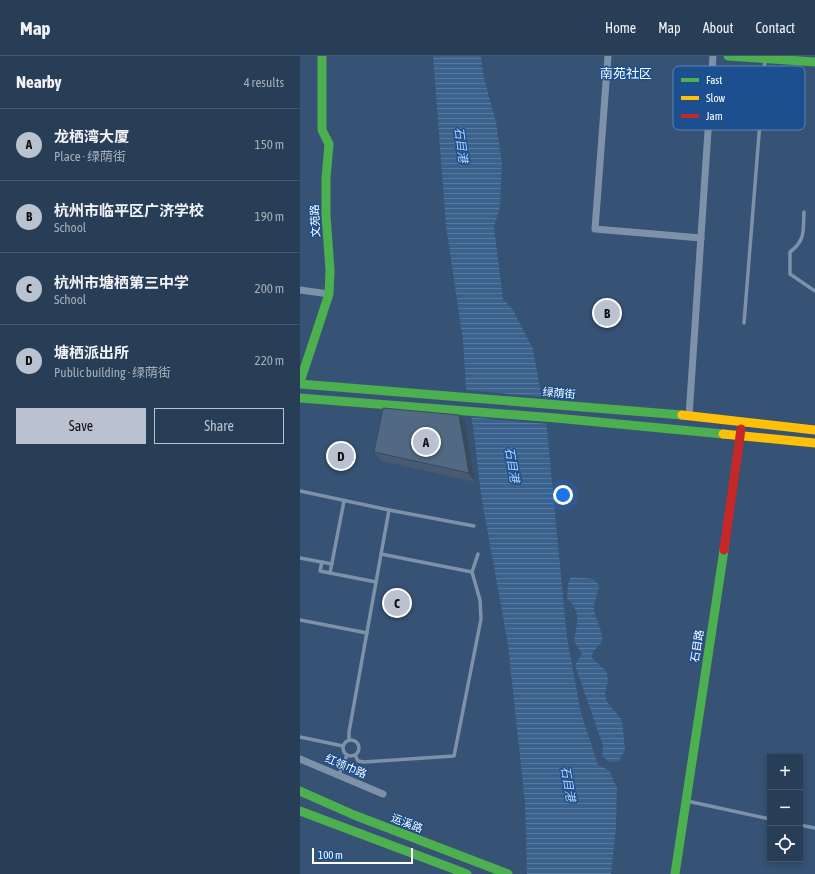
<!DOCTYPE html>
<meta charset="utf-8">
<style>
body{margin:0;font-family:"Asap Condensed","Noto Sans SC",sans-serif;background:#30455d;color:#f1f3f6}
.controls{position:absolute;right:12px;bottom:12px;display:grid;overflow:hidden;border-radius:0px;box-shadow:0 2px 6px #0003}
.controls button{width:36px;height:36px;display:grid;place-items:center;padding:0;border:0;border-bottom:1px solid #44576d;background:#283e57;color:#f1f3f6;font:20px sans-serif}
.scale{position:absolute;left:12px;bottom:10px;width:101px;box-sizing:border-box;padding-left:4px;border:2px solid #fff;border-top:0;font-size:11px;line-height:14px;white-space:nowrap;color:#fff;-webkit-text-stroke:3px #1b4f8f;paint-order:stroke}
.you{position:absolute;left:263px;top:439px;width:14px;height:14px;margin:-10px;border:3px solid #fff;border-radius:50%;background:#1a73e8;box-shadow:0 0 0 6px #1a73e833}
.badge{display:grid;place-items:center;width:26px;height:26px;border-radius:50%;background:#b9c2ce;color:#111;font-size:13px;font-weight:700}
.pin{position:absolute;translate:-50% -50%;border:2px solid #fff;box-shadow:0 1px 4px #0006}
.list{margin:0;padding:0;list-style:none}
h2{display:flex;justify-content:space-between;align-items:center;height:52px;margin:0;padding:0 16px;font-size:17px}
h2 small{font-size:13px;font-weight:400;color:#a5aeba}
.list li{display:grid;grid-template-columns:26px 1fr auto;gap:12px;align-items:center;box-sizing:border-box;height:72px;padding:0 16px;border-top:1px solid #44576d}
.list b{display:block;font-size:15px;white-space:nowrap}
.list p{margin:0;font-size:13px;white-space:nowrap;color:#a5aeba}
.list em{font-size:13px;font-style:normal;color:#a5aeba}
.actions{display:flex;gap:8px;padding:12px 16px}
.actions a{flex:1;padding:9px 0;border:1px solid #b9c2ce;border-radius:0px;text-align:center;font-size:14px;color:#b9c2ce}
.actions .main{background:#b9c2ce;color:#111}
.icon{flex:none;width:22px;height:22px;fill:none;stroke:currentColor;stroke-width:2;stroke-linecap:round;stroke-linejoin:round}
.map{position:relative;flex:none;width:515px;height:818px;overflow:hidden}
header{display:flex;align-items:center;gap:24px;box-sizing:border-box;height:56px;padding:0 20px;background:#283e57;border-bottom:1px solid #44576d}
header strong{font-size:19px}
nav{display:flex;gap:22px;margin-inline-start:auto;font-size:14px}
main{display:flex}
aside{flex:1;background:#283e57}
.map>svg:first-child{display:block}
</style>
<header>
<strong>Map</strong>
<nav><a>Home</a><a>Map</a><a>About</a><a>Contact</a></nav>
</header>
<main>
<aside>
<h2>Nearby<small>4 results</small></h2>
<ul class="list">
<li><span class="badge">A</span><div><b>龙栖湾大厦</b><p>Place · 绿荫街</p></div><em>150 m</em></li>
<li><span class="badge">B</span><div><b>杭州市临平区广济学校</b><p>School</p></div><em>190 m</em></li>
<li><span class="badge">C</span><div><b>杭州市塘栖第三中学</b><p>School</p></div><em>200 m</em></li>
<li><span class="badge">D</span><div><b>塘栖派出所</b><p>Public building · 绿荫街</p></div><em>220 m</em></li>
</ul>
<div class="actions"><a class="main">Save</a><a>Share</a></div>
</aside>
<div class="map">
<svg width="515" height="818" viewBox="0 0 515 818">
<defs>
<pattern id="water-rules" width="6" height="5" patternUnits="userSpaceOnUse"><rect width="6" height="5" fill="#3b618d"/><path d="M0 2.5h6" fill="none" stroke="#58799e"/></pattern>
</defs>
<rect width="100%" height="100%" fill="#365274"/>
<g fill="url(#water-rules)">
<polygon points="133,0 181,0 184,22 196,66 202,107 200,150 194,171 203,243 213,254 233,293 247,373 267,582 281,657 298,709 309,714 317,732 316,772 311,818 227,818 225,747 208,589 181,439 173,371 166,332 163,285 146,170"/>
<path d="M271 521 293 523 299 529C299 537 293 546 294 554 296 565 303 574 302 586L293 595 292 602 307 616 308 625 305 638 307 646 322 664 325 694 319 705 309 706 302 700 303 690 275 609 282 598 274 585C277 566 282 557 267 542L268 528Z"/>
</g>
<polygon fill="#365274" points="164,334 243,341 248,368 169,361"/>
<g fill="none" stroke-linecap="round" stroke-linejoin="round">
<g stroke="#7d92a8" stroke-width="3.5">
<path d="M504 156C503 174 506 184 490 196V218L515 235"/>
<polyline points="444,267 465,3"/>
<polyline points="0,435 89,454 174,470"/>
<polyline points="81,498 172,516"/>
<polyline points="0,502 32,508"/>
<polyline points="22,506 20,515 76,526"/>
<polyline points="30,517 44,445"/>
<polyline points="0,564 67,577"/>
<polyline points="0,681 43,690"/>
<circle cx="51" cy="692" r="8"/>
<polyline points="49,684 49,676 89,454"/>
<polyline points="55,699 58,705 64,706 154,700 181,563 180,544 172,516 178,498"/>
<polyline points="39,719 47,699"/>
<polyline points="387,745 470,763"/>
<polyline points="500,769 515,772"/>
</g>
<g stroke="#7d92a8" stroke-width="7">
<polyline points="308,0 295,173 401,182"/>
<polyline points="0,234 29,238"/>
<polyline points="389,360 413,0"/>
<polyline points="0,703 83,738"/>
</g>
<g stroke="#4caf50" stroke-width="9">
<polyline points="428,0 515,6"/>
<polyline points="0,326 29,238 30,214 26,159 26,122 29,88 22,74 22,0"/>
<polyline points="0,328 382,359"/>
<polyline points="0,342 256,362 423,378"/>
<polyline points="0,735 54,759 208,818"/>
<polyline points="0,755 167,818"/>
<polyline points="375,818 424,494"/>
</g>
<g stroke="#ffc107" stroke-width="9">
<polyline points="382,359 515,374"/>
<polyline points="423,378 515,387"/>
</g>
<polyline stroke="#c62828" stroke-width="9" points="424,494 441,373"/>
</g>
<polygon fill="#475a72" points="165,367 175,426 81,405 74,396"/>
<polygon fill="#394a5c" points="159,359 165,367 175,426 169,417"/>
<polygon fill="#526984" stroke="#394a5c" points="83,352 159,359 169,417 74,396"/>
<g text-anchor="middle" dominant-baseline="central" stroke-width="3" stroke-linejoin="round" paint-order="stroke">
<g font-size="11" fill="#fff" stroke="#1b4f8f">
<text transform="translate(15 165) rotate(-93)">文苑路</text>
<text transform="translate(259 337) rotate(5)">绿荫街</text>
<text transform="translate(397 590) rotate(-81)">石目路</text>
<text transform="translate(46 710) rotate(23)">红领巾路</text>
<text transform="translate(107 767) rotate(21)">运溪路</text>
</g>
<g font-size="12" font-style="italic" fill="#b5d3f5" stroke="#1b4f8f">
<text transform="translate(161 89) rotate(82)">石目港</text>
<text transform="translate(212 409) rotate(80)">石目港</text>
<text transform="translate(268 728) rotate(80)">石目港</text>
</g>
<g font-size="13" fill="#fff" stroke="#1b4f8f">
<text x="326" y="17">南苑社区</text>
</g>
</g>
<rect x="373" y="10" width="132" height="64" rx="6" fill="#1b4f8f" stroke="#5f84b1" stroke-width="1"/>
<rect x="381" y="22" width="18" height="4" fill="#4caf50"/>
<rect x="381" y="40" width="18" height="4" fill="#ffc107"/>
<rect x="381" y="58" width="18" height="4" fill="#c62828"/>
<g font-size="11" fill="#fff">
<text x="406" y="28">Fast</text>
<text x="406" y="46">Slow</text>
<text x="406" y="64">Jam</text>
</g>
</svg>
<div class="controls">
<button>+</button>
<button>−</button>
<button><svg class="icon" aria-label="locate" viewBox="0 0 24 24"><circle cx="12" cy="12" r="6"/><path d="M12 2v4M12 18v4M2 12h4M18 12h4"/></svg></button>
</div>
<div class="scale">100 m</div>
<div class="you"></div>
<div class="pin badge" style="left:126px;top:386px">A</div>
<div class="pin badge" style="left:307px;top:257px">B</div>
<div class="pin badge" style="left:97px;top:547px">C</div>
<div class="pin badge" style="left:41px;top:400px">D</div>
</div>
</main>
